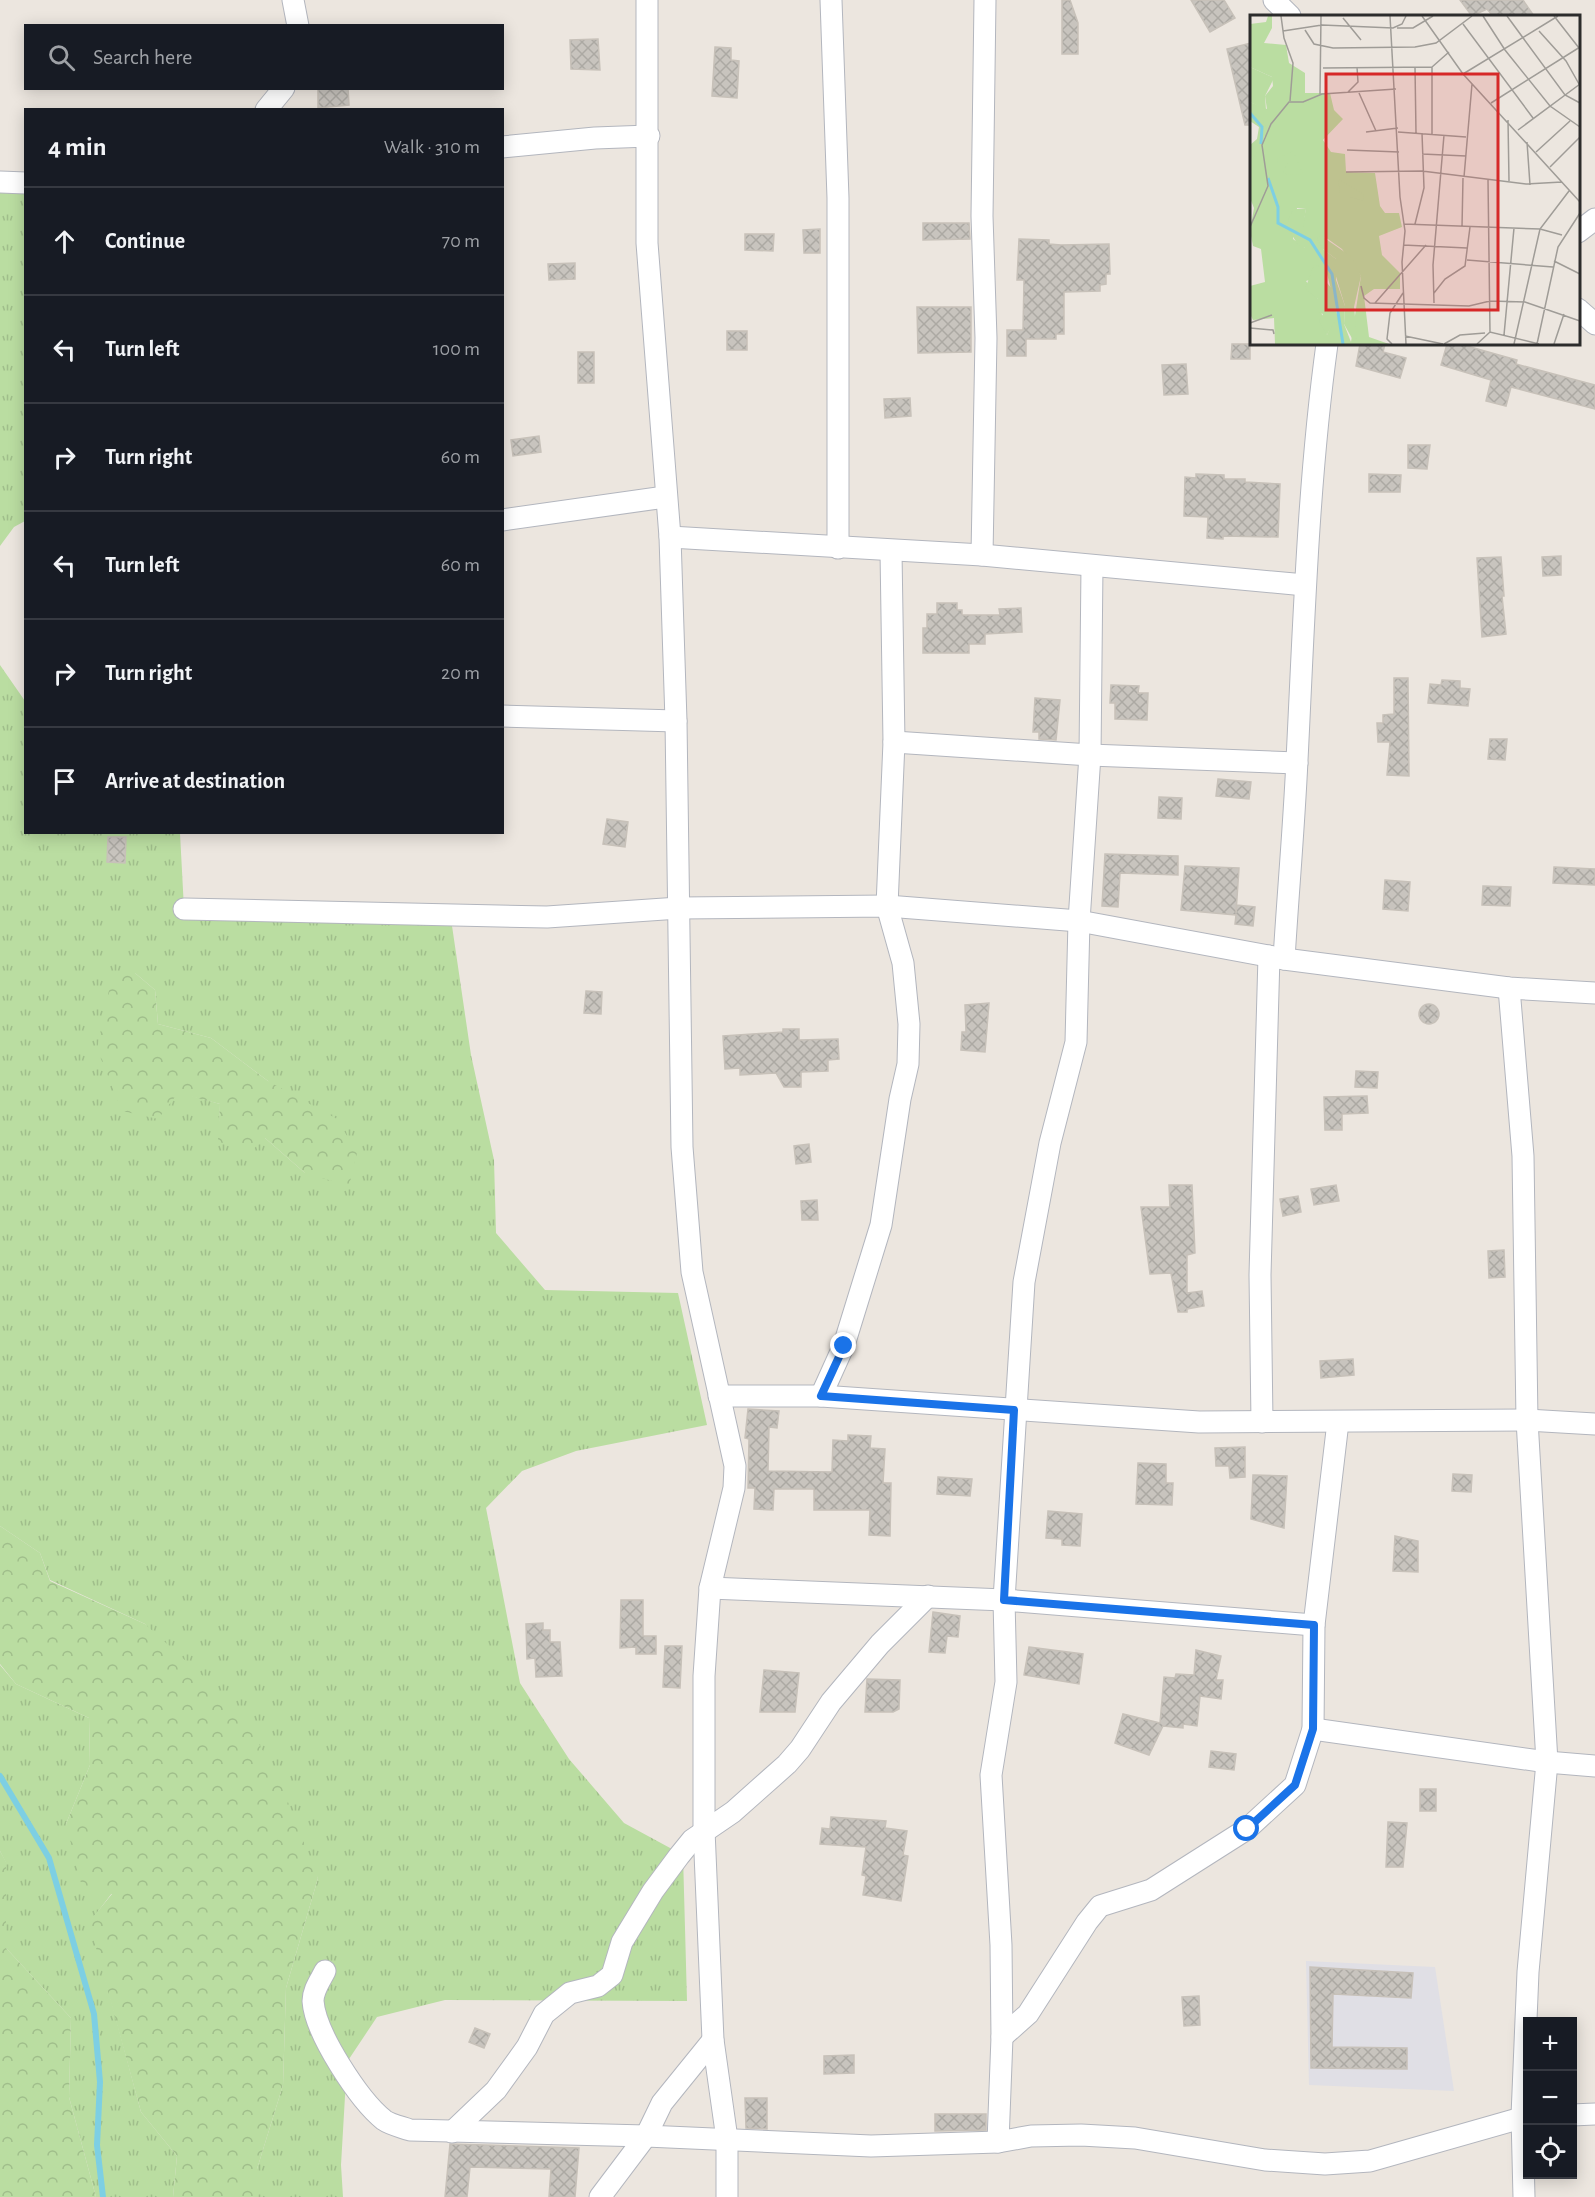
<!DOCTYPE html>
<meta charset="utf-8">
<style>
body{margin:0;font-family:"Alegreya Sans",sans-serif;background:#242831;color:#f1f3f6}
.controls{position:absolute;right:18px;bottom:18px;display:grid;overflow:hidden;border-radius:0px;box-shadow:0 3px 15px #0003}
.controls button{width:54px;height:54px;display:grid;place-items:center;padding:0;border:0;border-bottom:2px solid #363941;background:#171b24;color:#f1f3f6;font:30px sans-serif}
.stop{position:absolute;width:18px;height:18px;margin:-14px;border:4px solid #1a73e8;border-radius:50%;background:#fff}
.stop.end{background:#1a73e8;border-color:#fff;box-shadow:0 2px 6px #0008}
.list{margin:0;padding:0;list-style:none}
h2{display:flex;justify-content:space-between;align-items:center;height:78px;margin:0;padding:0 24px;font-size:26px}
h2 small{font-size:20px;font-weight:400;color:#9ea1a6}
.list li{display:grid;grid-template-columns:39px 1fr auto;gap:18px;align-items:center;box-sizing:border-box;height:108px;padding:0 24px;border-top:2px solid #363941}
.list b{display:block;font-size:22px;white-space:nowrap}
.list em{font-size:20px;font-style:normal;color:#9ea1a6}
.icon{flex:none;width:33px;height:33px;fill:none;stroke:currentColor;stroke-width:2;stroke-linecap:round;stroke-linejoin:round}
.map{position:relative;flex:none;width:1595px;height:2197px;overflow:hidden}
.search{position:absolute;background:#171b24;box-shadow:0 3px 15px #0003;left:24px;top:24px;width:480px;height:66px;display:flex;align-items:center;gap:15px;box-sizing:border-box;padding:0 21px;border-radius:0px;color:#9ea1a6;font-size:22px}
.panel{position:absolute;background:#171b24;box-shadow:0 3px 15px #0003;left:24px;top:108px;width:480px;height:726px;border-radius:0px}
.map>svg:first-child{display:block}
</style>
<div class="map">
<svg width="1595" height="2197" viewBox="0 0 1595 2197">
<defs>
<pattern id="grass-tufts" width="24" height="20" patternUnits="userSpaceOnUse" patternTransform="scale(1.5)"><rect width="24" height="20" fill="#badda1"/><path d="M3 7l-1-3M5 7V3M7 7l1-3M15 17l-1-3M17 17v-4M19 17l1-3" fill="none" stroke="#a0be8b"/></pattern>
<pattern id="forest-crowns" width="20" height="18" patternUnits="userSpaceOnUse" patternTransform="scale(1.5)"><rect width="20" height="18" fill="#badda1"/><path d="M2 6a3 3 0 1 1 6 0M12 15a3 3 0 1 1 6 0" fill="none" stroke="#a0be8b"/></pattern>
<pattern id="building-cross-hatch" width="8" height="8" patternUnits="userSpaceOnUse" patternTransform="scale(1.5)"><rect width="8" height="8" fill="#c8c4be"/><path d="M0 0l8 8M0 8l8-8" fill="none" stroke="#aca9a3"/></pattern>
</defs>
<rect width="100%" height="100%" fill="#ece6df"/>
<polygon fill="#e0dfe5" points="1306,1961 1435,1967 1454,2091 1309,2085"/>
<g fill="url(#grass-tufts)" fill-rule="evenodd">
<polygon points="0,177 26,177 25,521 14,527 0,546"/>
<path d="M0 665 25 701 26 832 180 833 184 909 451 919 471 1055 494 1160 496 1233 545 1290 678 1293 707 1425 576 1451 522 1471 486 1508 520 1683 569 1759 624 1823 683 1855 687 2001 445 2000 377 2017 347 2062 341 2165 343 2197H257V2169L283 2085 286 1988 318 1878 145 1624 50 1580 40 1553 0 1526ZM135 973 155 990 158 1024 211 1038 268 1081 305 1173 265 1138 219 1141 220 1104 178 1092Z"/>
<polygon points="0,1665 16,1684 89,1718 90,1765 66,1824 112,1893 90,1922 141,2112 177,2156 173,2197 96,2197 69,2097 71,2018 6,1948 6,1863 0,1851"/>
</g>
<g fill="url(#forest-crowns)">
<polygon points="135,973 155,990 158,1024 211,1038 268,1081 337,1119 357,1153 349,1186 305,1173 265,1138 247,1155 218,1141 220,1104 178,1093 158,1119 122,1111 97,1049 111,980"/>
<polygon points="0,1526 40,1553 50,1581 145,1624 238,1708 278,1777 318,1878 286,1988 283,2085 257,2169 257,2197 173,2197 177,2156 141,2112 89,1922 112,1894 83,1891 66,1824 90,1765 89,1718 16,1684 0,1664"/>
<polygon points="0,1851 6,1862 6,1948 71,2018 69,2097 96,2197 0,2197"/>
</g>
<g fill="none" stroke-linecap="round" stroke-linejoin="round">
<polyline stroke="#7dcfe3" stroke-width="6" points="0,1776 49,1858 94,2014 100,2082 97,2145 103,2197"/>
</g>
<g fill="url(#building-cross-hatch)" stroke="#c7c1b9" stroke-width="1.5">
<polygon points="1062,0 1070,0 1078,23 1078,54 1062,54"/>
<polygon points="1191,0 1224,0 1235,18 1210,32"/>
<polygon points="1460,0 1523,0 1534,16 1493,16 1487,9 1472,16"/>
<polygon points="598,39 600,70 571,69 570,40"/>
<polygon points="1251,43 1251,125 1245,125 1227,49"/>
<polygon points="715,47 731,48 731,60 739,61 737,98 712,96"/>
<polygon points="318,88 348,88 349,105 318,108"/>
<polygon points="923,223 969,223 970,239 923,240"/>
<polygon points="820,229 820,253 804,253 803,230"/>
<polygon points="745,234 774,234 773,251 745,250"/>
<polygon points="1019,239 1049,240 1049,244 1061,245 1109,244 1110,274 1106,274 1106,284 1100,285 1100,291 1064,292 1064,334 1056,334 1056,339 1026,339 1026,356 1007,356 1007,330 1023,330 1024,280 1017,280"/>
<polygon points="575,263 575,279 549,280 548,264"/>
<polygon points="917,307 971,307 971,352 918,353"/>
<rect x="727" y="331" width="20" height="19"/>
<polygon points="1232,344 1250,344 1250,359 1231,359"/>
<polygon points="1360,344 1385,344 1383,352 1406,358 1400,378 1356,366"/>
<polygon points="1447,344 1460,344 1517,360 1516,364 1595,385 1595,409 1511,387 1506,406 1486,401 1491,380 1441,365"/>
<rect x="578" y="352" width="16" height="31"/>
<polygon points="1186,364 1188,394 1164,395 1162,365"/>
<polygon points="910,398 911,416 885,418 884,399"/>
<polygon points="539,436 541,452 513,456 511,440"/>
<polygon points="1408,445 1430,445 1427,469 1408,468"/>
<polygon points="1196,474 1224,475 1224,479 1245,479 1245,482 1280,484 1278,537 1223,536 1223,539 1207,538 1208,517 1184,516 1185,477 1196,478"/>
<polygon points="1369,474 1401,475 1400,492 1369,492"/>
<polygon points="1561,556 1561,575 1543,576 1542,557"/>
<polygon points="1501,557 1504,596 1502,596 1506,634 1482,637 1477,558"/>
<polygon points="937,603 957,603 957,610 962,610 962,615 1000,615 999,609 1021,608 1022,632 985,634 985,644 969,644 969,653 923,653 923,628 927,628 927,614 937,614"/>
<polygon points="1394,678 1408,678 1409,776 1387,775 1390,742 1378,742 1377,723 1383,723 1383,715 1394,714"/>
<polygon points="1442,680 1460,681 1460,688 1470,689 1468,706 1428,703 1430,684 1441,685"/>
<polygon points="1111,685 1139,686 1138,693 1148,693 1147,720 1115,719 1115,703 1110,703"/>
<polygon points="1035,698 1060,700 1056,740 1039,739 1039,732 1033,732"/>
<polygon points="1490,739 1507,739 1505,760 1488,759"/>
<polygon points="1218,779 1251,782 1249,799 1216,796"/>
<polygon points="1159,797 1182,798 1181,819 1158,818"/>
<polygon points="607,819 628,822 625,847 603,844"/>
<polygon points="108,837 126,837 125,863 107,862"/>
<polygon points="1105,854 1178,856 1178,875 1120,873 1118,907 1102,906"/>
<polygon points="1185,866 1239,868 1236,913 1237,905 1255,907 1253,926 1235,924 1236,915 1181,910"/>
<polygon points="1554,867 1595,869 1595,885 1553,883"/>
<polygon points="1385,880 1410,882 1408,911 1383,909"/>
<polygon points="1483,886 1511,887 1510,906 1482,905"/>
<polygon points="586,991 602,992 601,1014 584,1013"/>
<polygon points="989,1003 985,1052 961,1050 962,1032 966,1032 965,1005"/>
<circle cx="1429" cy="1014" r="10"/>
<polygon points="783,1029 799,1029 799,1040 838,1039 839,1059 828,1060 828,1071 801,1072 801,1087 784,1087 776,1073 740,1075 740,1068 725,1069 723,1036 783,1032"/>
<polygon points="1356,1071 1378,1072 1377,1088 1355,1087"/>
<polygon points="1367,1096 1368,1113 1342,1114 1342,1130 1325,1130 1324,1097"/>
<polygon points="809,1144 811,1162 796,1164 794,1146"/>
<polygon points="1169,1185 1192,1185 1195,1253 1187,1255 1187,1293 1202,1291 1204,1306 1187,1309 1187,1312 1178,1312 1171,1273 1150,1274 1141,1207 1170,1207"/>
<polygon points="1336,1185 1339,1201 1314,1205 1311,1189"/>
<polygon points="1298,1196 1301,1212 1283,1216 1280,1199"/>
<polygon points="817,1200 818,1220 802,1220 801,1201"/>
<polygon points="1504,1250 1505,1277 1489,1278 1488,1251"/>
<polygon points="1353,1359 1354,1375 1321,1378 1320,1361"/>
<polygon points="748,1409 779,1411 777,1428 769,1427 768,1471 832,1472 833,1440 848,1441 848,1435 871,1436 870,1448 885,1449 883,1483 891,1483 890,1536 869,1535 870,1510 814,1510 814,1489 774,1489 773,1510 754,1509 755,1488 748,1488 749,1439 745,1438"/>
<polygon points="1245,1447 1245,1477 1230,1478 1229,1466 1216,1466 1215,1448"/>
<polygon points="1138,1463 1166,1464 1166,1483 1173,1483 1172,1505 1136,1504"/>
<polygon points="1453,1474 1472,1475 1471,1492 1452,1491"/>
<polygon points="1253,1475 1287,1476 1284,1528 1251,1519"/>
<polygon points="938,1477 972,1479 970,1496 937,1494"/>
<polygon points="1048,1511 1082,1514 1080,1546 1062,1545 1062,1539 1046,1538"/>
<polygon points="1395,1536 1418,1541 1418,1572 1393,1571"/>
<polygon points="621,1600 643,1600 643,1636 656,1636 656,1654 636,1654 636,1647 620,1648"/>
<polygon points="933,1612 960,1616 958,1637 947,1636 945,1653 929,1652"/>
<polygon points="543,1623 543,1630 550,1630 550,1642 560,1642 562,1676 536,1677 535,1658 527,1659 526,1624"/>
<polygon points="665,1646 682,1646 680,1688 663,1687"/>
<polygon points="1029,1647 1083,1654 1079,1684 1024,1675"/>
<polygon points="1196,1650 1221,1656 1216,1680 1223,1680 1221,1699 1200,1696 1197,1726 1183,1724 1183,1728 1163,1726 1149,1755 1115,1743 1123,1714 1160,1723 1164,1677 1175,1678 1176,1674 1194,1675"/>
<polygon points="764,1670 799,1673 795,1712 760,1712"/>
<polygon points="867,1679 900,1680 899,1709 893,1712 865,1712"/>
<polygon points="1211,1751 1236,1754 1234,1770 1209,1767"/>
<rect x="1420" y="1789" width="16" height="22"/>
<polygon points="831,1817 886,1821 885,1828 907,1831 903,1855 908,1856 901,1901 863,1895 866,1876 862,1875 866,1847 820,1844 822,1828 830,1829"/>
<polygon points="1388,1822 1407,1823 1403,1867 1386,1867"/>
<polygon points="1310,1967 1413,1973 1411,1998 1333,1994 1332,2047 1407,2048 1407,2069 1311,2068"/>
<polygon points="1199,1996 1200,2025 1184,2026 1182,1997"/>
<polygon points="475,2028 490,2034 484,2048 469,2042"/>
<polygon points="854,2055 854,2073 824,2074 824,2056"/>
<polygon points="745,2098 767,2098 767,2129 746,2128"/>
<polygon points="935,2114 986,2114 986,2130 935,2131"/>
<polygon points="450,2144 579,2148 575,2197 549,2197 551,2169 470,2167 467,2197 445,2197"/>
</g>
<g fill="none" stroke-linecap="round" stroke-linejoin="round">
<g stroke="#b3b6be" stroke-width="23">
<g id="minor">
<polyline points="293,0 298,26"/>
<polyline points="647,0 647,243 670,537 676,721 682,1147 692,1272 735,1466 734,1488 710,1588 704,1676 704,1830 713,2040 727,2139 727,2197"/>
<polyline points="831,0 838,198 838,548"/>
<polyline points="1274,0 1290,16"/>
<polyline points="266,110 284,88"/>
<polyline points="502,147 595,138 649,136"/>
<polyline points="0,182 26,183"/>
<polyline points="1578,232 1595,219"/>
<polyline points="1578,309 1595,324"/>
<polyline points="502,520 665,497"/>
<polyline points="670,537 982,555 1305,585"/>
<polyline points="982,555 986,338 982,216 985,0"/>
<polyline points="502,716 676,721"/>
<polyline points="894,742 1090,755 1297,763"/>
<polyline points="184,909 547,917 679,908 887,906 1079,921 1284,959 1509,988 1595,993"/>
<path d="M1284 959C1288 893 1294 826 1297 760 1304 621 1308 482 1327 344"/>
<polyline points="1509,988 1523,1156 1527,1420 1547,1762 1528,1972 1522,2116 1524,2197"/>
<polyline points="719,1396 821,1396 1199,1422 1527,1420 1595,1424"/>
<polyline points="821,1396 844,1345 881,1225 900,1099 908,1064 909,1024 903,963 887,906 894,742 891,552"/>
<polyline points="1262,1422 1260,1275 1269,956"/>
<polyline points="710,1588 1004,1600 1314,1625"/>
<polyline points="1313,1729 1547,1762 1595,1766"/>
<path d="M325 1971C320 1981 313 1990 313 2001 315 2033 359 2100 384 2120 391 2125 402 2127 410 2130L646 2136 871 2146 998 2142 1031 2136 1081 2135 1135 2138 1265 2160 1325 2164 1370 2161 1528 2116"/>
<polyline points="1002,2037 1028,2014 1087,1922 1100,1906 1151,1890 1247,1829 1295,1785 1313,1729 1314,1625 1338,1422"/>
<polyline points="1572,2115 1595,2114"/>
<polyline points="452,2132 496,2090 527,2047 544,2014 570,1993 598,1986 612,1975 622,1942 653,1891 679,1856 692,1840 733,1812 787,1764 800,1749 831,1702 880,1644 928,1596"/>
<polyline points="998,2142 1002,2037 1001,1945 991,1775 1006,1682 1004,1600 1024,1282 1050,1143 1076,1042 1079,921 1090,755 1092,566"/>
<polyline points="600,2197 646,2136 662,2103 713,2040"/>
</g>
</g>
<use href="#minor" stroke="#fff" stroke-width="21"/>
</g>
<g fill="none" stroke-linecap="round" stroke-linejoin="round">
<polyline stroke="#1a73e8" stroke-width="8" points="844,1346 821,1396 1014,1410 1004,1600 1314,1625 1313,1729 1295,1785 1247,1829"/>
</g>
<g transform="translate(1250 15)">
<rect width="330" height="330" fill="#ece6df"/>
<path d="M18 1H22V13L14 28 36 30 39 48 55 58V78H80L84 95 93 104 73 125 81 137 95 139 96 157 125 158 130 191 135 198H149L152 212 129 221 132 240 150 258V274H124L114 281 119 322 139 329H25L24 303 3 305 1 301 0 271 15 267 11 234 3 231 0 216 4 193 0 183V146L16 122 0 96V87L17 94 15 81 23 71 22 62 0 52V9L16 7ZM47 193 56 194 52 212 55 233 43 224ZM75 222 92 234 111 261 101 327 94 309 95 291 86 265V244L73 234ZM77 259 87 297 77 320 68 284 56 266Z" fill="#badda1" fill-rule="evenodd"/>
<path d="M0 52 24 63 15 81 16 95 0 87ZM43 136 53 159 36 160 33 156 38 148H27L28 143ZM88 164 113 179 114 186 100 182V178H90ZM43 194H56L53 212 59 230 55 233 48 230 39 215 38 206ZM70 220 102 242 111 261 104 292 107 322 104 327 94 309 95 291 84 255 86 244 73 234 67 224ZM64 250 73 252 77 268 84 276 88 312 84 307 77 320 69 306 73 299 68 297V284L55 274Z" fill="#badda1"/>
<path d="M0 96 12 103 17 115 11 133 0 146V130L7 124 9 112 0 106Z" fill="#badda1"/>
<path fill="none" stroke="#7dcfe3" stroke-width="3" d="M0 98 12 112 11 129M18 163 28 192V208L60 225 82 259 93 329"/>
<path fill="none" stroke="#9f9c97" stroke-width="1.5" d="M31 1 34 23 43 48 40 86M140 1 150 182 155 216 152 247 156 329M172 1 213 59 330 187M233 1 255 35 300 91 330 112M257 1 315 80 330 88M304 1 329 33M93 3 111 25M213 9 283 103M147 13H163L183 1M55 15 64 29 83 33 165 32 186 28 222 1M33 16 72 10 143 13 152 9 156 1M289 16 316 46 329 69M165 52 166 118M73 53 182 52M213 59 308 1M98 77 108 67 107 52M109 78 126 116M70 79 71 1M241 88 330 32M258 105 259 166M268 115 330 69M116 117 148 113M148 117 216 122M182 119V52L199 37M277 127 280 170M97 135 149 137M286 137 320 106M172 139 216 141M300 152 330 122M96 157 172 156 276 169 312 167M214 162 222 69M238 165 240 317M154 209 290 214 312 220M165 209 174 173 172 118M0 212 18 171 12 130 21 109 39 87H53L72 79 146 74M212 212 213 163M153 230 217 233M217 245 303 252M304 246 330 259M111 271 114 283 120 288 219 291 240 286 275 287 330 306M184 278 195 264 215 251 220 212M125 288 176 230M184 288 183 250 194 120M0 308 22 300M0 313 23 315 24 319M254 320 264 213M155 321 193 329M142 329 137 324 140 298 153 278M194 329 210 320 235 318M227 329 240 317 289 329M264 329 290 214 319 176M287 329 308 232 330 198M304 329 314 299"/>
<path fill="#d62828" fill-opacity="0.15" stroke="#d62828" stroke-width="3" d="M76 59H248V295H76Z"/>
<rect width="330" height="330" fill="none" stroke="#2c2c2c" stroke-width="3"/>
</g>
</svg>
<div class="controls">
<button>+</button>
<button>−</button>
<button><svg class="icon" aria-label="locate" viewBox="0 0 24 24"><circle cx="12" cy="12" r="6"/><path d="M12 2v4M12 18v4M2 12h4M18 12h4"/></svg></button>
</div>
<div class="stop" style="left:1247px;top:1829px"></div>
<div class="stop end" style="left:844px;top:1346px"></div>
<div class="search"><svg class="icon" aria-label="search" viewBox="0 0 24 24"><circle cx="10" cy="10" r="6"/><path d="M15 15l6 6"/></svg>Search here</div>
<section class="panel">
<h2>4 min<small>Walk · 310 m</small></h2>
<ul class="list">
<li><svg class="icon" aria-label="ahead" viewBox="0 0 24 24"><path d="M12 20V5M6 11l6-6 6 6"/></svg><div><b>Continue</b></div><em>70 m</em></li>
<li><svg class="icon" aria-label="left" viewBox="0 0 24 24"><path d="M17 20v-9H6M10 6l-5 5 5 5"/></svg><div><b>Turn left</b></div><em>100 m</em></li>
<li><svg class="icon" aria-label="right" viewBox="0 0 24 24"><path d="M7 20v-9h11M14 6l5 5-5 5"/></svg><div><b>Turn right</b></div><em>60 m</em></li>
<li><svg class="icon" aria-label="left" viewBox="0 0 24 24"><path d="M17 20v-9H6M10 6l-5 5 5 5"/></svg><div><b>Turn left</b></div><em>60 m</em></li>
<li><svg class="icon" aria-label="right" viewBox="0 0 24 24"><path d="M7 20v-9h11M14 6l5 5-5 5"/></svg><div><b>Turn right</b></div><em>20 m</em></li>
<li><svg class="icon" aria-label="arrive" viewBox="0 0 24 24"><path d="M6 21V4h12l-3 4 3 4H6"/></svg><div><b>Arrive at destination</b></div></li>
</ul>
</section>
</div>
